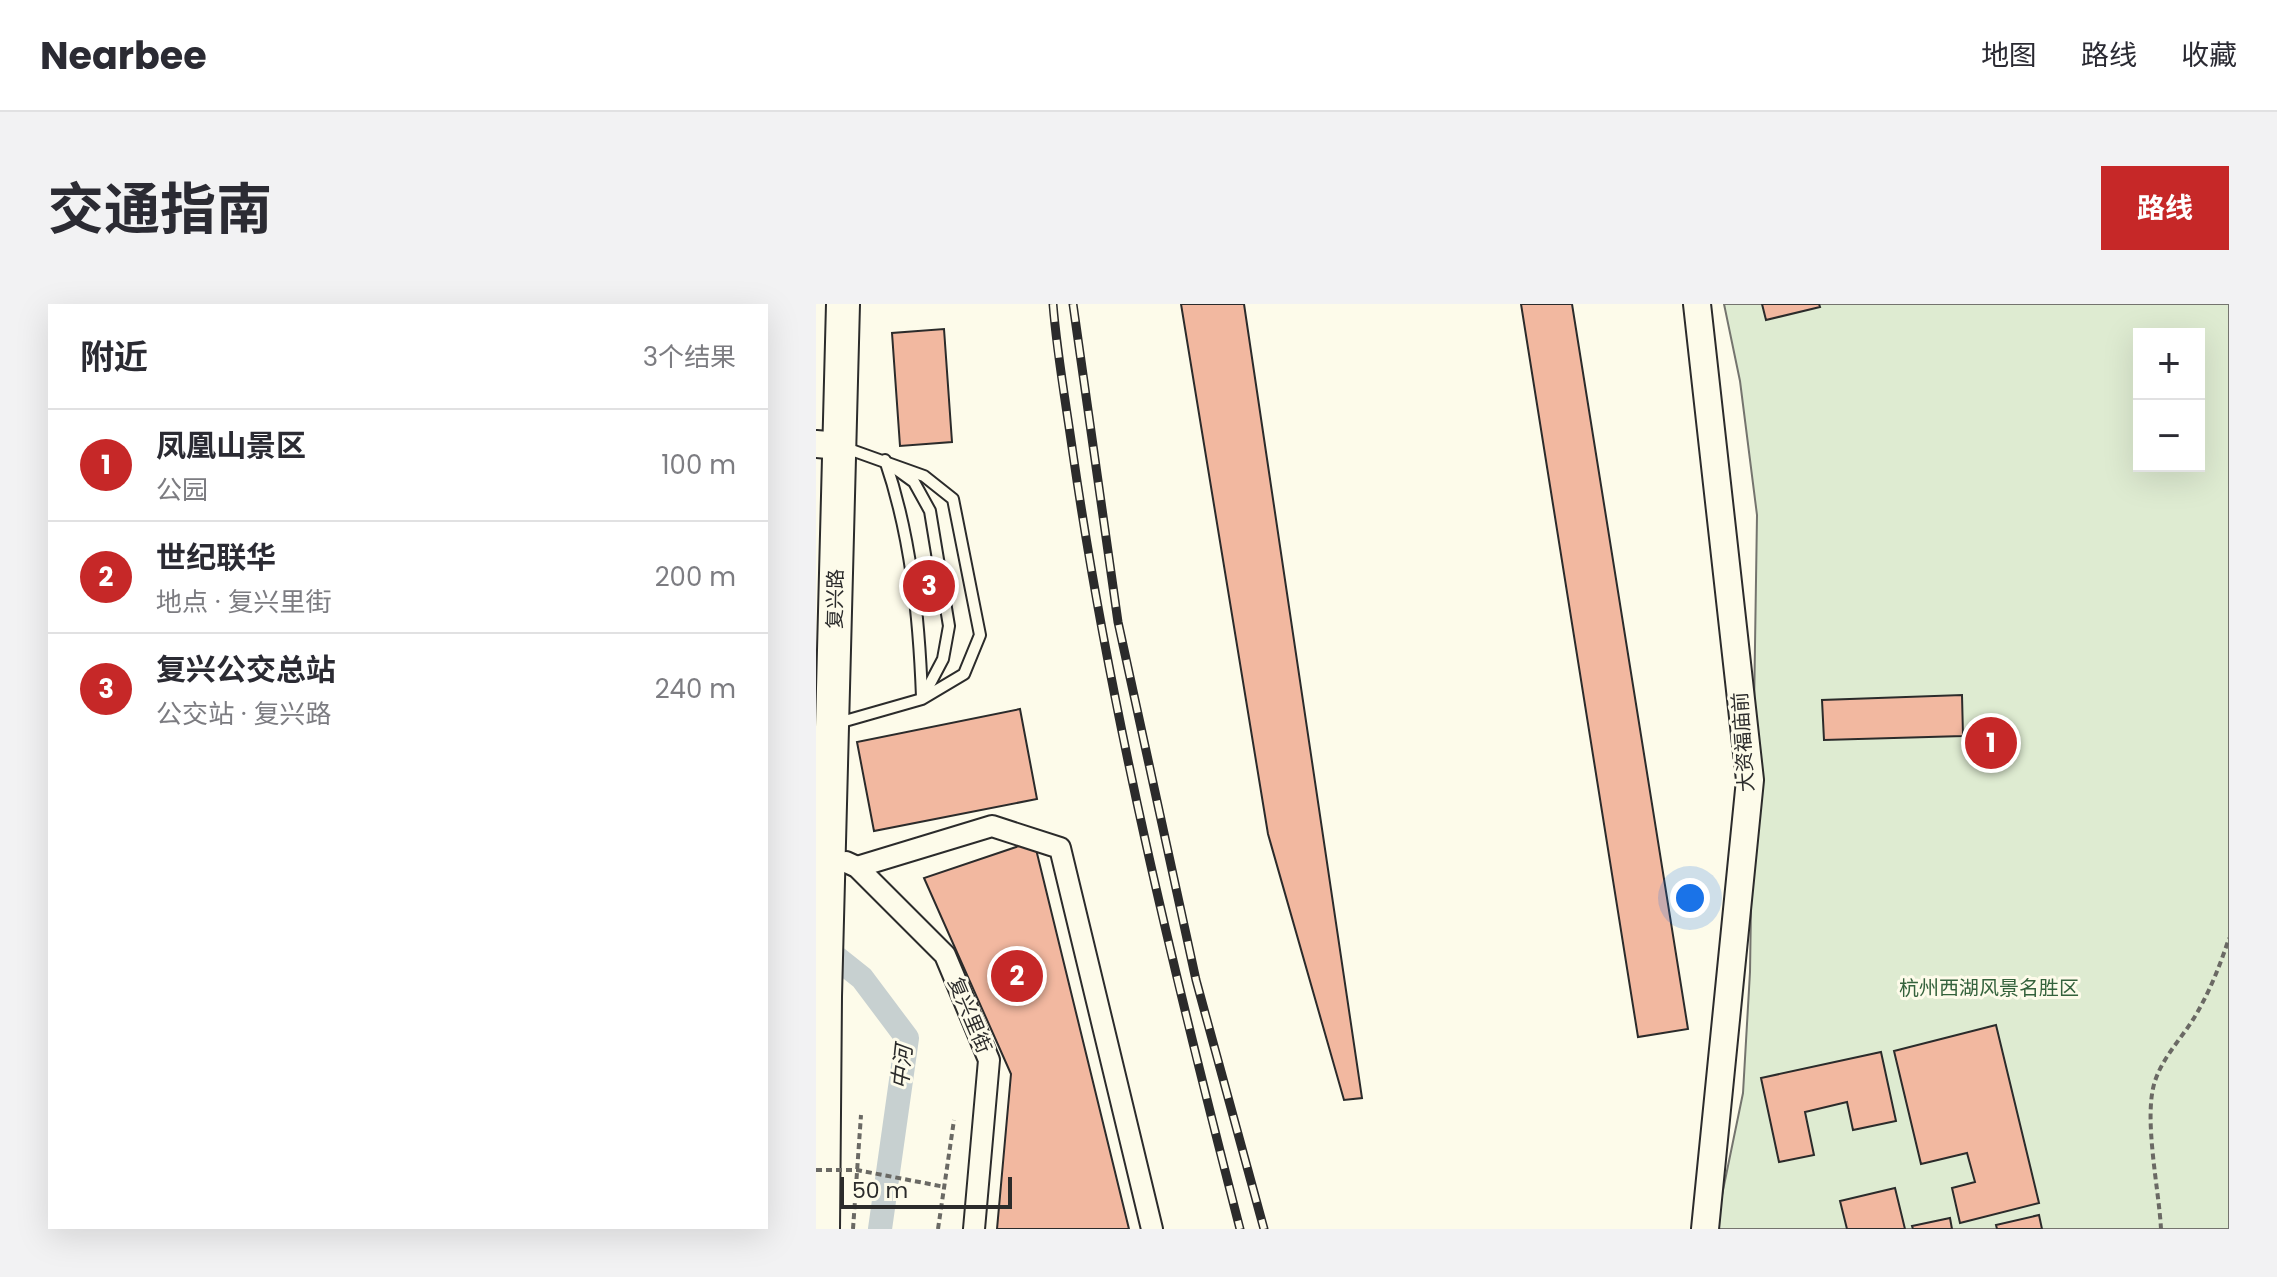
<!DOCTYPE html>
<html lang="zh">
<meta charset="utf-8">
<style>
body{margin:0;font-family:Poppins,"Noto Sans SC",sans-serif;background:#f2f2f3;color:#2b2b33}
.controls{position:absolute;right:24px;top:24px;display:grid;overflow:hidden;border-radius:0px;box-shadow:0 8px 32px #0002}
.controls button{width:72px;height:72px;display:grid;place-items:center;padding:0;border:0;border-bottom:2px solid #e1e1e2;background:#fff;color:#2b2b33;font:40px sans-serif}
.scale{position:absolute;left:24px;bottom:20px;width:172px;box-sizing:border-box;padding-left:8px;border:4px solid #2b2b2b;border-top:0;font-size:22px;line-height:28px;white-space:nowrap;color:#2b2b2b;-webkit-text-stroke:6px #fdfbea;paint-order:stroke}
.you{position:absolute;left:874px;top:594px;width:28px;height:28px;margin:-20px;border:6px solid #fff;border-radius:50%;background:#1a73e8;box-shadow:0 0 0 12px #1a73e833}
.badge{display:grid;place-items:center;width:52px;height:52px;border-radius:50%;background:#c62828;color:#fff;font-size:26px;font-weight:700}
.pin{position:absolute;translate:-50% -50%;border:4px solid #fff;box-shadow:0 2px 8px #0006}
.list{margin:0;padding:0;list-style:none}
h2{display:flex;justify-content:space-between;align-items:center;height:104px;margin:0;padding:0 32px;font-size:34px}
h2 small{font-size:26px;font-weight:400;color:#7c7c81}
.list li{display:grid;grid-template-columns:52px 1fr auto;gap:24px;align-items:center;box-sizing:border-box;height:112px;padding:0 32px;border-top:2px solid #e1e1e2}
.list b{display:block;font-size:30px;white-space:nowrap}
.list p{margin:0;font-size:26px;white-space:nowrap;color:#7c7c81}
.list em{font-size:26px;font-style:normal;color:#7c7c81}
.map{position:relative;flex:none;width:1413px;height:925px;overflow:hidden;border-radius:0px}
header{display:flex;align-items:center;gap:48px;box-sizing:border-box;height:112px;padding:0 40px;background:#fff;border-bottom:2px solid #e1e1e2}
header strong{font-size:38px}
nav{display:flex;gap:44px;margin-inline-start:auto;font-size:28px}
.intro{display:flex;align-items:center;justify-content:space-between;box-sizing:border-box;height:192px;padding:0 48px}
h1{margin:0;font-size:56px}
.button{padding:20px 36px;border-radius:0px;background:#c62828;color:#fff;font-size:28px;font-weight:700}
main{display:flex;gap:48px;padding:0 48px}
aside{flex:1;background:#fff;border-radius:0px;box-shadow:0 8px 32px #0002}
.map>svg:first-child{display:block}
</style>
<header>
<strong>Nearbee</strong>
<nav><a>地图</a><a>路线</a><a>收藏</a></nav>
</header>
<div class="intro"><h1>交通指南</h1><a class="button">路线</a></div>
<main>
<aside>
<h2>附近<small>3个结果</small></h2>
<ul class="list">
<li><span class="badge">1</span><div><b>凤凰山景区</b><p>公园</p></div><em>100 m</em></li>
<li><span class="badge">2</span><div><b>世纪联华</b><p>地点 · 复兴里街</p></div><em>200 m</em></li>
<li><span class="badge">3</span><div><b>复兴公交总站</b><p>公交站 · 复兴路</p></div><em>240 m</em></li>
</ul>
</aside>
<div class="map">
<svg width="1413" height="925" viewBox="0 0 1413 925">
<rect width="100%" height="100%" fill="#fdfbea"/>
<path fill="#deebd1" stroke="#74746e" stroke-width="2" fill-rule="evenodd" d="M908 0H1413V925H899L927 789 934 668 941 211 924 77ZM1323 30H1383V162H1323Z"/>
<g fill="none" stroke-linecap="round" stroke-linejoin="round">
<polyline stroke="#c7d0d0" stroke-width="24" points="2,639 46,674 91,734 64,925"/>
</g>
<g fill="#f2b8a0" stroke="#2b2b2b" stroke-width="2">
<polygon points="365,0 428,0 546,794 528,796 452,530"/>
<polygon points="705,0 756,0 872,725 822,733"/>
<polygon points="946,0 1003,0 1004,3 950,16"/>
<polygon points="128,25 136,138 84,142 76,29"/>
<polygon points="1146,391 1147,432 1008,436 1006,396"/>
<polygon points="204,405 221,495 58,527 41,438"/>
<polygon points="218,537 313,925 181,925 195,770 108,574"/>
<polygon points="1180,721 1223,899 1144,919 1136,884 1159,878 1151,849 1105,860 1078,747"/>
<polygon points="1065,748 1080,817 1037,826 1031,798 989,808 998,851 963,858 945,774"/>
<polygon points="1079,884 1089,925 1031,925 1024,897"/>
<polygon points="1223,911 1226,925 1181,925 1180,921"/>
<polygon points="1134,914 1136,925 1097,925 1096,922"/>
</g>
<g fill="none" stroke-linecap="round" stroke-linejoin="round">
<g stroke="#2b2b2b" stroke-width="14">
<g id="service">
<path d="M69 156C95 232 103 313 106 393"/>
<polyline points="80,165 98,178 114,207 133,322 127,355 107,393"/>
<polyline points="22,419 106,395 148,370 164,331 137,195 108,172 27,143"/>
</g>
</g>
<g stroke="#2b2b2b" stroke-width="24">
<g id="minor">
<polyline points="30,558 41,563 129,651 173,756 158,925"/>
<polyline points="41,563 176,522 244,544 336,925"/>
</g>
</g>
<g stroke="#2b2b2b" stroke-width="30">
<g id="tertiary">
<polyline points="881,0 934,476 889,925"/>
<polyline points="0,140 23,142"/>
</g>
</g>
<g stroke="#2b2b2b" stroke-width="36">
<polyline id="primary" points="7,925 9,692 27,0"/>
</g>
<g stroke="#6a6964" stroke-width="4" stroke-dasharray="6 4" stroke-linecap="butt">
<polyline points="37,925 45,811"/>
<polyline points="122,925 138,816"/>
<path d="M1345 925C1343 885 1327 813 1339 777 1347 753 1365 735 1378 714 1393 689 1404 662 1413 634"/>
</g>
<use href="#service" stroke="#fdfbea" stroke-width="10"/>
<use href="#minor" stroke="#fdfbea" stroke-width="20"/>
<use href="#tertiary" stroke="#fdfbea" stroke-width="26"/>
<use href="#primary" stroke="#fdfbea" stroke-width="32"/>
<g stroke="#2b2b2b" stroke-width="9">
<g id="rail">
<path d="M237 0C241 50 250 100 257 150 295 412 358 669 424 925"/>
<polyline points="257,0 302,318 380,676 448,925"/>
</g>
</g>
<use href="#rail" stroke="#fdfbea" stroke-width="6" stroke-dasharray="18" stroke-linecap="butt"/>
<polyline stroke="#6a6964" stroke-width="4" stroke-dasharray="6 4" stroke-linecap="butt" points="0,866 41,866 129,883"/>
</g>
<g text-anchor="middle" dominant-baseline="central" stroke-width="6" stroke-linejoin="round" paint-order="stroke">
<g font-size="20" fill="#2b2b2b" stroke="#fdfbea">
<text transform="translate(19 295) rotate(-89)">复兴路</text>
<text transform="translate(927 438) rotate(-94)">大资福庙前</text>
<text transform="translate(154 711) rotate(67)">复兴里街</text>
</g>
<g font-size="20" fill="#34623c" stroke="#fdfbea">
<text x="1173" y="684">杭州西湖风景名胜区</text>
</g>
<g font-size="22" font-style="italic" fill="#2b2b2b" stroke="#fdfbea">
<text transform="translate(86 763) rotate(-84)">中河</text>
</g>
</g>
</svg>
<div class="controls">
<button>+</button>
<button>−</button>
</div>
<div class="scale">50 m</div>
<div class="you"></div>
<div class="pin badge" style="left:1175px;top:439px">1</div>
<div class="pin badge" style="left:201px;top:672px">2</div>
<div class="pin badge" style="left:113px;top:282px">3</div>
</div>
</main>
